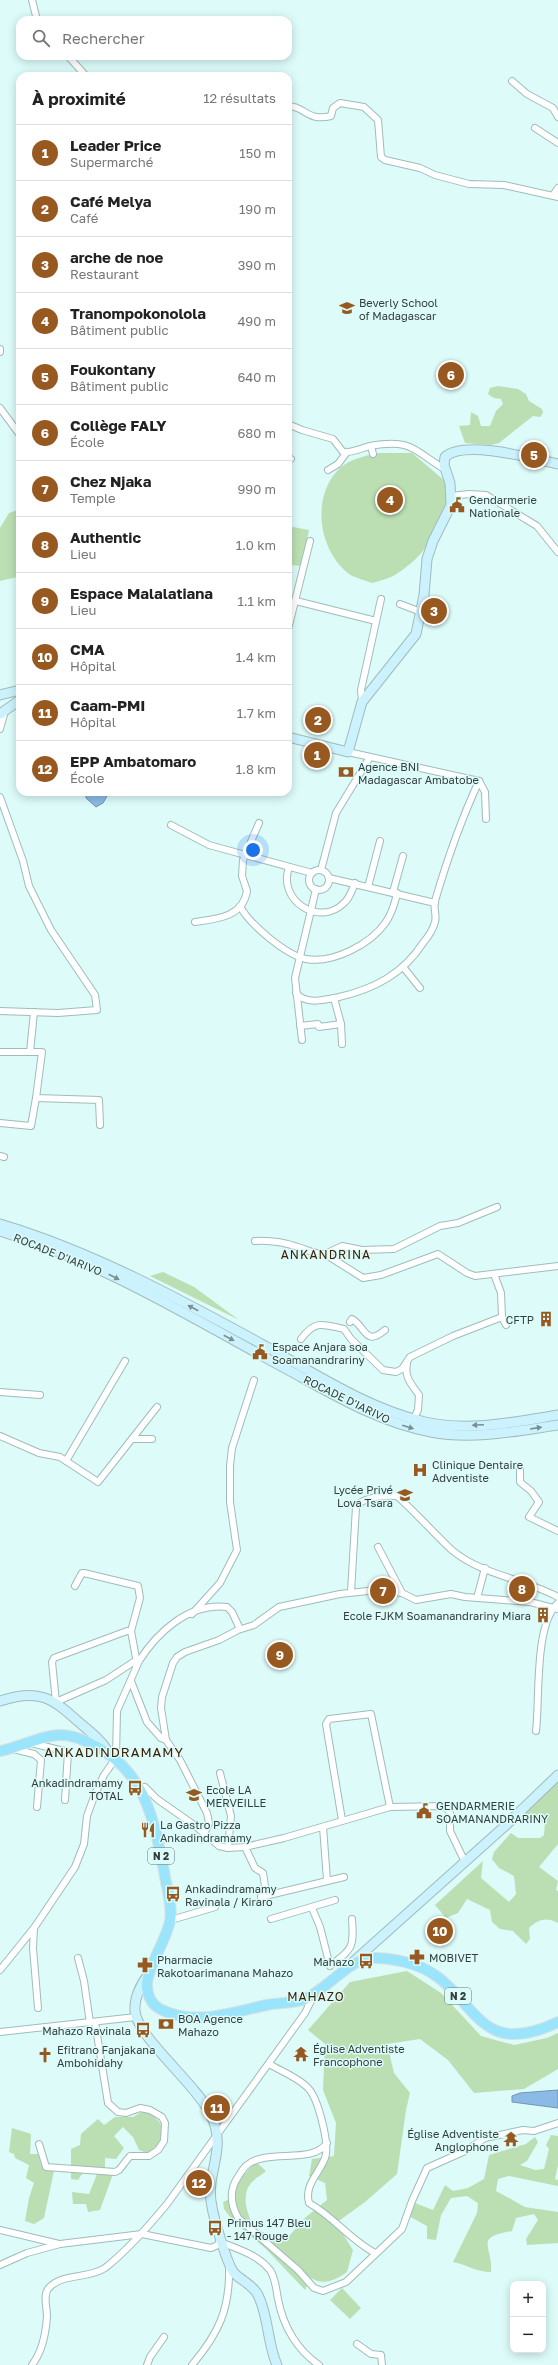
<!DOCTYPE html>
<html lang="fr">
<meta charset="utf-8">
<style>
body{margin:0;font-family:"Golos Text",sans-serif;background:#f6f6f6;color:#222}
.controls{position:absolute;right:12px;bottom:12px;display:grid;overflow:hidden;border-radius:8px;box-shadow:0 2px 10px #0003}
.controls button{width:36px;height:36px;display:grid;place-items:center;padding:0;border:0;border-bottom:1px solid #e0e0e0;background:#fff;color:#222;font:20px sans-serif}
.you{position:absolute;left:253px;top:850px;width:14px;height:14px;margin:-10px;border:3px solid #fff;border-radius:50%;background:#1a73e8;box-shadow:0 0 0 6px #1a73e833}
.badge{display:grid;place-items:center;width:26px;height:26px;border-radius:50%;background:#97591f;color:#fff;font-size:13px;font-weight:700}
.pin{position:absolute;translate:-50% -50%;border:2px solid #fff;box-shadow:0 1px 4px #0006}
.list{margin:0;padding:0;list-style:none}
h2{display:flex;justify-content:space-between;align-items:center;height:52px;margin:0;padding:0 16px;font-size:17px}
h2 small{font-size:13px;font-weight:400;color:#767676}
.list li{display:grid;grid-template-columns:26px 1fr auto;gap:12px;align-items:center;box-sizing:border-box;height:56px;padding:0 16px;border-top:1px solid #e0e0e0}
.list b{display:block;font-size:15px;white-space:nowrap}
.list p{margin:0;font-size:13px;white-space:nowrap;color:#767676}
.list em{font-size:13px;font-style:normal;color:#767676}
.icon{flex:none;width:22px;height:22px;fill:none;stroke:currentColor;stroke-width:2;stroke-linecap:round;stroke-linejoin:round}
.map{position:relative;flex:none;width:558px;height:2365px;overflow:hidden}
.search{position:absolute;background:#fff;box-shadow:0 2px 10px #0003;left:16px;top:16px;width:276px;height:44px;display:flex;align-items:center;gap:10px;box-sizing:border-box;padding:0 14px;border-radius:12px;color:#767676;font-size:15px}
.panel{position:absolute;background:#fff;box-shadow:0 2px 10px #0003;left:16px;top:72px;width:276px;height:724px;border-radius:12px}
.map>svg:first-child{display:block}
</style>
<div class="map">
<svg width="558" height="2365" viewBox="0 0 558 2365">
<rect width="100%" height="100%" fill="#dcfbf9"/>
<g fill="#bbdfb3">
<polygon points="498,386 518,389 526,394 529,401 542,409 543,413 540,417 533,416 499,443 491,445 465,443 459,426 470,425 471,412 478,416 481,426 490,426 496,411 503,404 501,399 494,398 488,394 490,388"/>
<path d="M379 453H412L445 481C446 487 448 493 448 499 445 529 420 560 395 575 388 579 379 581 372 583 365 580 355 578 349 574 318 550 311 497 339 469 349 459 365 456 379 453Z"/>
<polygon points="20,509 20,571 17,577 0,581 0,528 9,513"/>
<polygon points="288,526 309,530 301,566 291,565 288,576"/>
<polygon points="163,1272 194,1287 239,1320 150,1276"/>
<path d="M558 1781V1844L539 1867 558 1881 556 1890 558 1891V1923C546 1917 539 1919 529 1928L530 1939 526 1944 513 1931 500 1929 492 1922 490 1910 467 1899 458 1913 446 1918 435 1905 483 1861 481 1878 509 1902 516 1894 514 1876 499 1868 492 1859 494 1852 511 1833 518 1838H540L544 1835 545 1822H530L524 1814Z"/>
<path d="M407 1971 441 1993 481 2036 514 2045 547 2038 558 2033V2069L524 2089 474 2093 448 2060 420 2039 387 2044 394 2073 410 2093 406 2110 397 2174 365 2202 336 2223 353 2250 347 2272C335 2280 325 2286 311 2278L305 2290 266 2249 233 2221 224 2209 223 2202 232 2198 238 2181 256 2162 266 2171C262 2175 255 2178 251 2183 240 2196 248 2216 255 2229L275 2237 289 2236 306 2217 327 2200 325 2183 309 2176 312 2159 334 2156 336 2123 323 2090 325 2044 308 2030 350 1982Z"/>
<path d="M143 2111C167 2120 170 2140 147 2153L139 2150 133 2137 123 2127 114 2136 124 2148 116 2159 105 2158V2170L113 2174 100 2210 88 2212 86 2204H73L72 2192 89 2194 97 2174 84 2171 78 2180 71 2179V2149L80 2145 81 2134 98 2119 104 2125 115 2117H133Z"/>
<polygon points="12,2128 31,2134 30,2154 38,2154 41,2165 54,2171 44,2218 34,2224 25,2221 29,2198 34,2183 26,2178 29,2165 15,2158 14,2154 9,2152"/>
<path d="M551 2135 558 2136V2165L555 2179 558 2180V2186L509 2176 498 2179 496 2191 525 2207 558 2212V2243L527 2245 526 2239 538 2220 534 2214 516 2218 512 2231C473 2238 493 2245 491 2272 476 2272 468 2265 453 2262L477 2213 478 2203 467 2196 451 2198 441 2215 436 2240 427 2239V2226L407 2215 415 2203 433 2210 445 2185 453 2191 468 2188 484 2179 489 2155 526 2144 535 2137 538 2142 527 2161 520 2165 535 2170 544 2169 549 2149 546 2145Z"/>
<polygon points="342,2288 361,2308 350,2319 330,2300"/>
</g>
<g fill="#8bbae6" stroke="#7195b4">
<polygon points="86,792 105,792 107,796 103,803 96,807 86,798"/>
<polygon points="558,2090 558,2108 512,2102 512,2096 520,2093"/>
</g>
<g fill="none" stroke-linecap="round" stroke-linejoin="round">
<g stroke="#9fbcbb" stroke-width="8">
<g id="street">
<polyline points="32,0 37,20"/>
<polyline points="68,56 86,76"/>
<polyline points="512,81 527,94 553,108 558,117"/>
<path d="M288 106C305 106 307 122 331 116L333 108 340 103 364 107 378 120 381 157 385 160 420 168 435 175 469 184 504 185 558 197"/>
<polyline points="535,128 558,143"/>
<polyline points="553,195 558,188"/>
<polyline points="0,352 0,349"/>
<polyline points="0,408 20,435"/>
<path d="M288 424 302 430 333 439 343 452C352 453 362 448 370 446 412 438 414 451 446 470"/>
<polyline points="371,446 373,454"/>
<polyline points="288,458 291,459"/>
<polyline points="328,470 338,464 347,452"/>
<polyline points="451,496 469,494 486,495 537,526 558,552"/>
<polyline points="296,601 376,621"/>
<polyline points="400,604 421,612"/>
<polyline points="288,629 310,541"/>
<polyline points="362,702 361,690 381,599"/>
<polyline points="0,729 5,711"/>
<polyline points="348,752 479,781"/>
<polyline points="479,781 485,792 486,819"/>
<polyline points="0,797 23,861 29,886 51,930 95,995 97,1010 58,1013 0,1011"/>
<polyline points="171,825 209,845 312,873"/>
<path d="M289 867C277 900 319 928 344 903 350 898 352 890 355 883"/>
<polyline points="321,870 336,813 370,757"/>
<circle cx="319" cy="880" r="10"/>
<polyline points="329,878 435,903"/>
<polyline points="368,887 380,841"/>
<polyline points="393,892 403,856"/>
<path d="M240 906C249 924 286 955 306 959 333 964 371 944 386 922 392 913 395 903 397 893"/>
<path d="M195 922C217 919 243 917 247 891L242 876 243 860 259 823"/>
<polyline points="404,968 420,988"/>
<path d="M296 993C305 1005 325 1000 339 997 374 989 403 974 423 943 428 937 433 930 435 922 437 915 433 908 435 901 447 860 461 820 479 781"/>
<polyline points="334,998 341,1024 342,1044"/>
<polyline points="34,1012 30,1052 42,1052 36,1098 99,1100 100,1125"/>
<polyline points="300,1026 318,1024 319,1027 341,1024"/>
<polyline points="302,1040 295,978 316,889"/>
<polyline points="0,1052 30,1052"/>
<polyline points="0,1123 31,1126 36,1098"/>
<polyline points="0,1156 4,1157"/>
<polyline points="497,1207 458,1223 440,1226 394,1249 362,1250 342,1246 325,1254 363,1278 381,1275 438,1254 467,1273 475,1276 558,1266"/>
<path d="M255 1241C270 1240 283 1242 298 1247 309 1250 312 1254 325 1254"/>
<polyline points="494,1274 501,1293 502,1317 506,1325"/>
<path d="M350 1322 352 1319C366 1327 365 1347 385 1330"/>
<path d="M301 1339C315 1320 322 1324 344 1329L351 1339 383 1370 396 1372 402 1369 410 1357 453 1336 502 1317"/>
<path d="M407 1364C404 1377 412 1385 419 1395L418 1410 414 1418"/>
<polyline points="0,1392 40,1395"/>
<polyline points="0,1436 39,1453 60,1457 98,1482 157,1407"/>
<polyline points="132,1439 152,1439"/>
<polyline points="66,1461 125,1361"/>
<polyline points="520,1469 520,1482 531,1491 539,1502 529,1517 558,1531"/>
<polyline points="378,1547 402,1593"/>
<polyline points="75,1586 82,1573 84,1573 138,1586 140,1598 131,1631"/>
<path d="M351 1592 356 1507C362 1497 385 1495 396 1496 401 1497 443 1543 453 1551 482 1575 525 1579 558 1597"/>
<polyline points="477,1598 485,1568"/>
<polyline points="192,1614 220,1583 237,1550 230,1502 230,1466 232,1448 254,1380"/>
<polyline points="131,1681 147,1722 161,1738 166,1740 180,1760 207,1813 209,1823 204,1834"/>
<path d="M536 1731C540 1698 534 1625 558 1603"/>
<polyline points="166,1740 161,1708 162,1697 173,1663 177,1657 185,1652 219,1640 238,1630 254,1625 279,1607 340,1594 377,1590 402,1593 416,1600 451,1594 465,1597 530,1602 558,1609"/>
<polyline points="31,1743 68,1752 65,1800"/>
<polyline points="13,1749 34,1754 41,1760 37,1807"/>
<polyline points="220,1773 231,1816 228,1848"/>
<polyline points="139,1787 145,1787 157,1799 194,1825 219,1846 228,1848 245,1847 284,1838 390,1807 445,1806 450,1813 450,1831 465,1862"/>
<polyline points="342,1820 326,1724 329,1719 371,1714 390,1807"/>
<polyline points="323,1827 327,1880"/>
<polyline points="245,1847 255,1868 263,1873 265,1886 261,1897"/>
<polyline points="261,1897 344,1877"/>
<path d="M312 1908 320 1927 330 1966C353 1948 354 1948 352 1919"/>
<polyline points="271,1919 335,1900"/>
<polyline points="171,1920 215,1907"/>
<polyline points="34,1928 33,1948 38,2008"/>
<polyline points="78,1958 84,1981 90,2023"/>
<path d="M0 1970 34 1928 75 1867 84 1844 87 1816 95 1794 104 1775 116 1758 117 1711 139 1661 136 1658 131 1631H127L54 1658 52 1662 56 1702 106 1680 135 1661H139C157 1633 189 1602 227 1607L232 1612 240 1629"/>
<polyline points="0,2032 136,2017"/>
<path d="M269 2064C281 2071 299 2078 308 2088 318 2098 330 2144 325 2158 319 2174 304 2185 309 2203 334 2217 350 2240 375 2253"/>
<path d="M327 2143C312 2165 268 2148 247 2165 243 2168 240 2174 238 2177 229 2190 231 2205 238 2218L298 2270 314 2288 323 2291 346 2282 402 2229 412 2201 427 2168 465 2151 485 2138 523 2130 534 2131 558 2123"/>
<polyline points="39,2144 46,2167 115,2172 119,2170 130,2156 149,2156 158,2150 164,2141 165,2123 162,2117 150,2110 140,2108 126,2113 118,2112 108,2103 95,2022"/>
<polyline points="0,2230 59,2244"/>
<path d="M223 2243C240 2250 258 2255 270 2270 276 2279 276 2290 278 2299 283 2326 297 2350 319 2365"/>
<polyline points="0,2265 27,2253 60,2244 142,2234 211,2248 218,2245 220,2237"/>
<polyline points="357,2344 371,2354 381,2355 382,2365"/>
<path d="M32 2365C42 2352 46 2332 47 2316 47 2308 43 2296 48 2289 60 2273 89 2279 105 2268 128 2250 148 2227 167 2204L305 2013 314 1995"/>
<polyline points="147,2365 150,2357 164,2337"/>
<path d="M192 2365C219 2333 230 2309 229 2267"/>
</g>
</g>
<g stroke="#9fbcbb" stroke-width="11">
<g id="secondary">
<polyline points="0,695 20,690"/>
<polyline points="0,714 20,700"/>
<path d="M288 737 348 752 362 702 416 634 424 595 427 559 433 541 451 505 450 483 444 465 445 457C464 439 535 459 558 464"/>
<path d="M0 1224C94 1252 181 1300 267 1347 317 1375 369 1409 425 1422 469 1432 515 1422 558 1415"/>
<path d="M0 1231C99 1261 189 1316 279 1365 328 1391 376 1422 431 1432 473 1440 517 1431 558 1425"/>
<path d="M0 1701C40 1688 52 1698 81 1724 92 1733 102 1741 109 1753"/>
<polyline points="353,1962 505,1826 558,1775"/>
<path d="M148 1975C140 1985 134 1999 135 2011 137 2037 195 2083 210 2113 229 2151 204 2172 212 2207 214 2219 227 2264 234 2273 242 2281 253 2285 258 2295 269 2317 267 2343 277 2365"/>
</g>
</g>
<g stroke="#dee0e0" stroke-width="12">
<path id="primary" d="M0 1751C18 1748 45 1734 61 1735 71 1735 84 1740 93 1745 145 1770 154 1820 164 1871 166 1886 173 1907 170 1921 166 1941 147 1968 147 1985 147 1994 151 2004 160 2009 195 2027 232 2012 267 2005 279 2002 294 2004 305 1999 312 1996 319 1990 326 1985 358 1960 361 1952 405 1962 477 1978 467 2066 558 2022"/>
</g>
<use href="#street" stroke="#fff" stroke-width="6"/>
<use href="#secondary" stroke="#ccf2fd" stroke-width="9"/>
<use href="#primary" stroke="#9ae5fb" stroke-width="10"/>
</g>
<defs><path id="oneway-solid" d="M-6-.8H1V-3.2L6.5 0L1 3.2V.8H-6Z"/></defs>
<g fill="#789094">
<use href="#oneway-solid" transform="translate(114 1277) rotate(27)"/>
<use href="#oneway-solid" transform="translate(193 1308) rotate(-152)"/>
<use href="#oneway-solid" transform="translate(229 1338) rotate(28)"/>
<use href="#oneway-solid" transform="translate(478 1425) rotate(177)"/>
<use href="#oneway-solid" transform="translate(408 1427) rotate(17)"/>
<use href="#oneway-solid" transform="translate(536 1428) rotate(-9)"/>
</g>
<defs>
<g id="school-bare" transform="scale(1.2)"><path d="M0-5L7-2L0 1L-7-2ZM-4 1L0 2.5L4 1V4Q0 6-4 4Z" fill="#97591f" stroke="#dcfbf9" stroke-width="2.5" paint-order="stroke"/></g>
<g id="civic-bare" transform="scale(1.2)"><path d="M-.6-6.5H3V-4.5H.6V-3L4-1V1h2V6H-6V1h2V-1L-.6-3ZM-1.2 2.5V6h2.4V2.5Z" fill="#97591f" stroke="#dcfbf9" stroke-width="2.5" paint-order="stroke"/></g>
<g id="bank-bare" transform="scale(1.2)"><path d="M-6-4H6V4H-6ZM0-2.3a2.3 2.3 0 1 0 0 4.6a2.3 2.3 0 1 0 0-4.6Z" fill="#97591f" stroke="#dcfbf9" stroke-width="2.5" paint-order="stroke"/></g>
<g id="building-bare" transform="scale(1.2)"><path d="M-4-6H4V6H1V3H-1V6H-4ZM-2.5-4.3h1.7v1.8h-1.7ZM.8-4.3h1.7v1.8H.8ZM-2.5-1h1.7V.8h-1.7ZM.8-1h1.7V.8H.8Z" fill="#97591f" stroke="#dcfbf9" stroke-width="2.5" paint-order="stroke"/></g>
<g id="hospital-bare" transform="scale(1.2)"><path d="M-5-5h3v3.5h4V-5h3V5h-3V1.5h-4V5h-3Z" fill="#97591f" stroke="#dcfbf9" stroke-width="2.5" paint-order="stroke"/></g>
<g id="bus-bare" transform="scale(1.2)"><path d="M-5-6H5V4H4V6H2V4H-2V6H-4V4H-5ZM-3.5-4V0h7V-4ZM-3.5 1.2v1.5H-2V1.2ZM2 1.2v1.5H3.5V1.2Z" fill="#97591f" stroke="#dcfbf9" stroke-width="2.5" paint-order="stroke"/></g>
<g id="restaurant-bare" transform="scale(1.2)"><path d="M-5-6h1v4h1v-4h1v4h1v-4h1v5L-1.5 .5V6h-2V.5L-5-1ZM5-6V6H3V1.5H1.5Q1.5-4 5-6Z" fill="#97591f" stroke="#dcfbf9" stroke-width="2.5" paint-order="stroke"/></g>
<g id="pharmacy-bare" transform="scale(1.2)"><path d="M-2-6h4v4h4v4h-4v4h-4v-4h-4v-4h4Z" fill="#97591f" stroke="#dcfbf9" stroke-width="2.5" paint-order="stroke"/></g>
<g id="temple-bare" transform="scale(1.2)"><path d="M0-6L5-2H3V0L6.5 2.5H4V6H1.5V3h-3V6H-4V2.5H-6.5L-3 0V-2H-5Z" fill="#97591f" stroke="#dcfbf9" stroke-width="2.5" paint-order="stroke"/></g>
<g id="church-bare" transform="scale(1.2)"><path d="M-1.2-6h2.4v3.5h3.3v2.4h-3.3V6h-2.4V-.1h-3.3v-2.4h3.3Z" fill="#97591f" stroke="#dcfbf9" stroke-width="2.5" paint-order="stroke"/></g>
</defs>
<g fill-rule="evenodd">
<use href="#school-bare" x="347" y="308"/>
<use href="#civic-bare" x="457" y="505"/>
<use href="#bank-bare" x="346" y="772"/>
<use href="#building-bare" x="546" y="1319"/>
<use href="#civic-bare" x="260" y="1352"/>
<use href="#hospital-bare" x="420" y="1470"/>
<use href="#school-bare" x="405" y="1495"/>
<use href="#building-bare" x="543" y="1615"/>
<use href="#bus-bare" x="135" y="1788"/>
<use href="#school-bare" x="194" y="1795"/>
<use href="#civic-bare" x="424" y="1811"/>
<use href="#restaurant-bare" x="148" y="1830"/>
<use href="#bus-bare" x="173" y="1894"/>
<use href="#pharmacy-bare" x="417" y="1957"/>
<use href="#bus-bare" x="366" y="1961"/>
<use href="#pharmacy-bare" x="145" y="1965"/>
<use href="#bank-bare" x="166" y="2024"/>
<use href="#bus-bare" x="143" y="2030"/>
<use href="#temple-bare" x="301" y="2054"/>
<use href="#church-bare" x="45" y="2055"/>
<use href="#temple-bare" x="511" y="2139"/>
<use href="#bus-bare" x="215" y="2228"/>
</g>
<g text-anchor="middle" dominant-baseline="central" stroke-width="3" stroke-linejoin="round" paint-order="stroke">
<g fill="#dcfbf9" stroke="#667776" stroke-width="1">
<rect x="148" y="1848" width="26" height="16" rx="3"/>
<rect x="445" y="1988" width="26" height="16" rx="3"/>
</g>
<g font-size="10" font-weight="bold" fill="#333f3e">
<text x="161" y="1856">N 2</text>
<text x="458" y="1996">N 2</text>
</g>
<g font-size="11" fill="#333f3e" stroke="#dcfbf9" text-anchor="start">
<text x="359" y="302">Beverly School<tspan x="359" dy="13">of Madagascar</tspan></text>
<text x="469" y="499">Gendarmerie<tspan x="469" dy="13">Nationale</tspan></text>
<text x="358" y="766">Agence BNI<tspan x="358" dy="13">Madagascar Ambatobe</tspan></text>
<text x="534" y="1319" text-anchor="end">CFTP</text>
<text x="272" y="1346">Espace Anjara soa<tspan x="272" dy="13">Soamanandrariny</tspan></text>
<text x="432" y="1464">Clinique Dentaire<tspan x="432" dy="13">Adventiste</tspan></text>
<text x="393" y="1489" text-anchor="end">Lycée Privé<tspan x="393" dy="13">Lova Tsara</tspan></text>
<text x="531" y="1615" text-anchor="end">Ecole FJKM Soamanandrariny Miara</text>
<text x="123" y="1782" text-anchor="end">Ankadindramamy<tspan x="123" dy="13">TOTAL</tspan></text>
<text x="206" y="1789">Ecole LA<tspan x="206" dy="13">MERVEILLE</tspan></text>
<text x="436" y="1805">GENDARMERIE<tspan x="436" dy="13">SOAMANANDRARINY</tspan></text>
<text x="160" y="1824">La Gastro Pizza<tspan x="160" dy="13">Ankadindramamy</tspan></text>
<text x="185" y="1888">Ankadindramamy<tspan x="185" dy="13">Ravinala / Kiraro</tspan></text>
<text x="429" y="1957">MOBIVET</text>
<text x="157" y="1959">Pharmacie<tspan x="157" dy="13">Rakotoarimanana Mahazo</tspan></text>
<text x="354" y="1961" text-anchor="end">Mahazo</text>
<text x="178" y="2018">BOA Agence<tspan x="178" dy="13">Mahazo</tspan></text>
<text x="131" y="2030" text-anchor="end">Mahazo Ravinala</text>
<text x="313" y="2048">Église Adventiste<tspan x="313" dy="13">Francophone</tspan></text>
<text x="57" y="2049">Efitrano Fanjakana<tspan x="57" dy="13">Ambohidahy</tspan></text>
<text x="499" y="2133" text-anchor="end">Église Adventiste<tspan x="499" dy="13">Anglophone</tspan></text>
<text x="227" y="2222">Primus 147 Bleu<tspan x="227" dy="13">- 147 Rouge</tspan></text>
</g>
<g font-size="11" fill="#333f3e" stroke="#dcfbf9">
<text transform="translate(58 1254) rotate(22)">ROCADE D'IARIVO</text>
<text transform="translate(347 1399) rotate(26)">ROCADE D'IARIVO</text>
</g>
<g font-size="12" letter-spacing="1" fill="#3f2106" stroke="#dcfbf9">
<text x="326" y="1254">ANKANDRINA</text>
<text x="316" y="1996">MAHAZO</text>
</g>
<g font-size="13" letter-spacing="1" fill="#3f2106" stroke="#dcfbf9">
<text x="114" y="1752">ANKADINDRAMAMY</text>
</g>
</g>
</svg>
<div class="controls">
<button>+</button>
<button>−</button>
</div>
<div class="you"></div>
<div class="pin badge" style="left:317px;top:755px">1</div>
<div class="pin badge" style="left:318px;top:720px">2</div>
<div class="pin badge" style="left:434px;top:611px">3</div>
<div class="pin badge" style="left:390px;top:500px">4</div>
<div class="pin badge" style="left:534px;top:455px">5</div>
<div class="pin badge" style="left:451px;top:375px">6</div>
<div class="pin badge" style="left:383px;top:1591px">7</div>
<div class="pin badge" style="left:522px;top:1589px">8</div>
<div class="pin badge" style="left:280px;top:1655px">9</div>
<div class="pin badge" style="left:440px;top:1931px">10</div>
<div class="pin badge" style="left:217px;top:2108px">11</div>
<div class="pin badge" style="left:199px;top:2183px">12</div>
<div class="search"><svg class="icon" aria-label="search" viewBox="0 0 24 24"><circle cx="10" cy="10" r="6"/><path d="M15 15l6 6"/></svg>Rechercher</div>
<section class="panel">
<h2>À proximité<small>12 résultats</small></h2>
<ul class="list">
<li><span class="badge">1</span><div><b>Leader Price</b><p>Supermarché</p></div><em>150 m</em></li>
<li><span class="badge">2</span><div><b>Café Melya</b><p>Café</p></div><em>190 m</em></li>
<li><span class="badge">3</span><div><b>arche de noe</b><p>Restaurant</p></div><em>390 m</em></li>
<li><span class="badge">4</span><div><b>Tranompokonolola</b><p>Bâtiment public</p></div><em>490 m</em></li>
<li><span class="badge">5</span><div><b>Foukontany</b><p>Bâtiment public</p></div><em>640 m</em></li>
<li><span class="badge">6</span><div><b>Collège FALY</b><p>École</p></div><em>680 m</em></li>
<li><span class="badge">7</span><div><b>Chez Njaka</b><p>Temple</p></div><em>990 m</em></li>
<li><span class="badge">8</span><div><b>Authentic</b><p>Lieu</p></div><em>1.0 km</em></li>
<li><span class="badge">9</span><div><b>Espace Malalatiana</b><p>Lieu</p></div><em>1.1 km</em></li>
<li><span class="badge">10</span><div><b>CMA</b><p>Hôpital</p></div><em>1.4 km</em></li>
<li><span class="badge">11</span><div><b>Caam-PMI</b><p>Hôpital</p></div><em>1.7 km</em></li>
<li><span class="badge">12</span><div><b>EPP Ambatomaro</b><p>École</p></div><em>1.8 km</em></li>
</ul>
</section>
</div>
